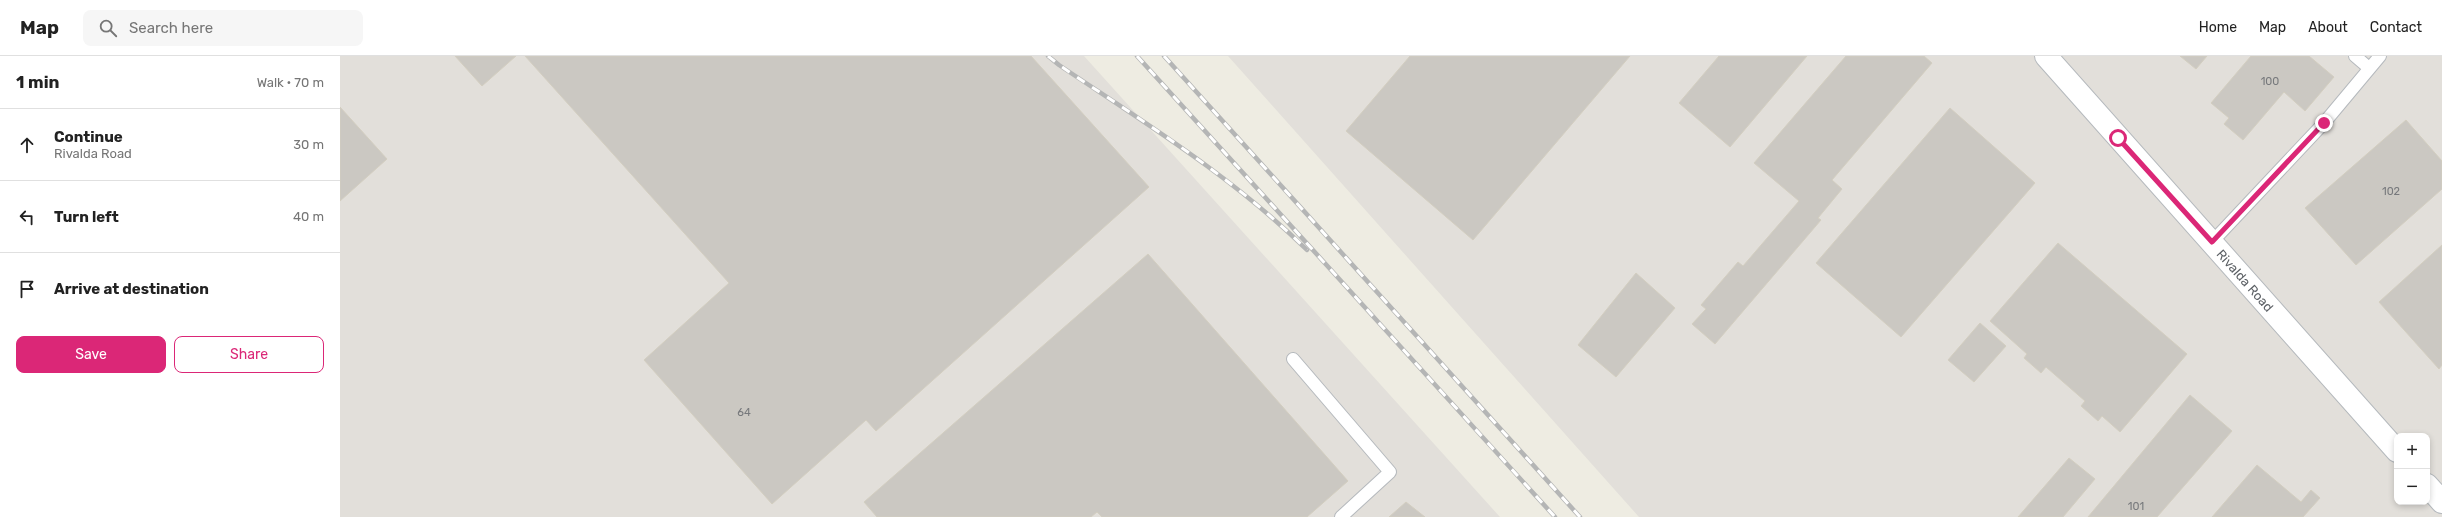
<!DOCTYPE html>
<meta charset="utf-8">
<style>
body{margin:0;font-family:Rubik,sans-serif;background:#f6f6f6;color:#222}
.controls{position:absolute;right:12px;bottom:12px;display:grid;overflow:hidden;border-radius:8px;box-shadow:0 2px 6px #0003}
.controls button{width:36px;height:36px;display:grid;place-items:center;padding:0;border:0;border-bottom:1px solid #e0e0e0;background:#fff;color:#222;font:20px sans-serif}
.stop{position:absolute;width:12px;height:12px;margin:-9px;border:3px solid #db2777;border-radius:50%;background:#fff}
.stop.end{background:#db2777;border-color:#fff;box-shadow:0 1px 4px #0008}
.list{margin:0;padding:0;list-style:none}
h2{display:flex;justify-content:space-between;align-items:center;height:52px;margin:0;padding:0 16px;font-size:17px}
h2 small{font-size:13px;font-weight:400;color:#767676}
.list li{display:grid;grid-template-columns:26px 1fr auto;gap:12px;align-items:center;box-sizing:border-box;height:72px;padding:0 16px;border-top:1px solid #e0e0e0}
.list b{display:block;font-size:15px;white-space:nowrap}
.list p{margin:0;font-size:13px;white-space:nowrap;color:#767676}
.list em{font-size:13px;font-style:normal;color:#767676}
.actions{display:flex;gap:8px;padding:12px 16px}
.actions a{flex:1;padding:9px 0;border:1px solid #db2777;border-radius:8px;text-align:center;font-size:14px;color:#db2777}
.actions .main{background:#db2777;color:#fff}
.icon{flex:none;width:22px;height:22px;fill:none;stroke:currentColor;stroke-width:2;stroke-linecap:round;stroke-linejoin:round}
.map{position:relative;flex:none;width:2102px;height:461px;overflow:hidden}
header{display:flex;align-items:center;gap:24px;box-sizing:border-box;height:56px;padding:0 20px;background:#fff;border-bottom:1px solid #e0e0e0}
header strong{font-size:19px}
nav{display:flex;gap:22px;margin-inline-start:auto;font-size:14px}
.search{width:280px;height:36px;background:#f6f6f6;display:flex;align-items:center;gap:10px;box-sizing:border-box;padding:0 14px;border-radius:8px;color:#767676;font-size:15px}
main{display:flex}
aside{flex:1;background:#fff}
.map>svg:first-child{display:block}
</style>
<header>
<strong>Map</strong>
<div class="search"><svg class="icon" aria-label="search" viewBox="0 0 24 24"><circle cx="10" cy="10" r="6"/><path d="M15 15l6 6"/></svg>Search here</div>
<nav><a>Home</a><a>Map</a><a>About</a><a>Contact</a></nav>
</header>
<main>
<aside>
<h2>1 min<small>Walk · 70 m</small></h2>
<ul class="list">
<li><svg class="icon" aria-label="ahead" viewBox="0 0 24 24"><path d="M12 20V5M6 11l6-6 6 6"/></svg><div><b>Continue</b><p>Rivalda Road</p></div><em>30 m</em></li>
<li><svg class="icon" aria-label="left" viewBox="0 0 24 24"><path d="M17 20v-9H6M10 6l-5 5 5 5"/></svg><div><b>Turn left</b></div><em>40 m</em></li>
<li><svg class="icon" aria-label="arrive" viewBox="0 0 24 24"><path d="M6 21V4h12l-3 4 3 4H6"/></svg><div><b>Arrive at destination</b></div></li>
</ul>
<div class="actions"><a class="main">Save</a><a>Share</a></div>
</aside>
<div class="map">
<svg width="2102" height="461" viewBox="0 0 2102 461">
<rect width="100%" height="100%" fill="#eeece2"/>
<g fill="#e2dfda" fill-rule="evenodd">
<polygon points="0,0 744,0 1160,461 0,461"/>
<path d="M888 0H2102V461H1299ZM2057 380H2087V446H2057Z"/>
</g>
<g fill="#cbc8c2" stroke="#d3cec0">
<polygon points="115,0 176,0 142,30"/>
<polygon points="185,0 691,0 809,131 536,375 526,364 432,448 304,304 389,227"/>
<polygon points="1070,0 1290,0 1133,184 1006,75"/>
<polygon points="1379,0 1467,0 1390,91 1339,47"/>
<polygon points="1506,0 1584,0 1592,7 1492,124 1502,133 1478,162 1481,164 1375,288 1352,268 1366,253 1361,249 1398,206 1403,210 1459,145 1414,107"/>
<polygon points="1840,0 1867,0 1856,13"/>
<polygon points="1911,0 1969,0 1994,21 1965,55 1944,36 1903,84 1884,68 1889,62 1871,47"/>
<polygon points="0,51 47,103 0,145"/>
<polygon points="1610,52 1695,127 1561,281 1476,207"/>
<polygon points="2066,64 2102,105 2102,133 2016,209 1965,152"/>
<polygon points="1718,187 1847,298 1780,376 1762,360 1758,365 1741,350 1745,345 1706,311 1701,317 1684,302 1687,298 1650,265"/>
<polygon points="2102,189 2102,309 2099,313 2039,246"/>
<polygon points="808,198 1008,425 967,461 762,461 757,456 751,461 537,461 524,446"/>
<polygon points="1296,217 1335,252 1276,321 1238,289"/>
<polygon points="1640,267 1666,290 1634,326 1608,304"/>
<polygon points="1850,339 1892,375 1817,461 1748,461"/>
<polygon points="1729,402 1755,423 1723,461 1678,461"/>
<polygon points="1917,409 1961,446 1971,434 1980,442 1963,461 1872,461"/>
<polygon points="1066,446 1085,461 1049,461"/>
</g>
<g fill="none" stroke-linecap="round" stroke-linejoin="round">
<g stroke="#b5b9bd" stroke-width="14">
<g id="service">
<polyline points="2015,0 2029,12"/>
<polyline points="1872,186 1984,67 2040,0"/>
<polyline points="953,303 1050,416 1001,461"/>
</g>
</g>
<g stroke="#b5b9bd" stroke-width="24">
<g id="minor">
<path id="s1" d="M1706 0 2057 395"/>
<polyline points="2087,429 2102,446"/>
</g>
</g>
<use href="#service" stroke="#fff" stroke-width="12"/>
<use href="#minor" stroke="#fff" stroke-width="22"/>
<g stroke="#b4b5b5" stroke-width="4.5">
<g id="rail">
<path d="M708 0 719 9C805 67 893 121 967 194"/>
<polyline points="797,0 1215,461"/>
<polyline points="824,0 1240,461"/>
</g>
</g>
<use href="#rail" stroke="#fff" stroke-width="3" stroke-dasharray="9" stroke-linecap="butt"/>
</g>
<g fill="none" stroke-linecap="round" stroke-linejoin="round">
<polyline stroke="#db2777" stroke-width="5" points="1778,82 1872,186 1984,67"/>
</g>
<g text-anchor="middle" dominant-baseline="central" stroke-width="3.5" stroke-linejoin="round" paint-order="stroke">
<g font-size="11" fill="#77797c">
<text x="1930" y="25">100</text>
<text x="2051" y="135">102</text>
<text x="404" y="356">64</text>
<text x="1796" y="450">101</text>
</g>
<g font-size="13" fill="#5b5f64" stroke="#fff">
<text stroke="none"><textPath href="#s1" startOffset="300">Rivalda Road</textPath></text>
</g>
</g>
</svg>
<div class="controls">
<button>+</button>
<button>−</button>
</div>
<div class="stop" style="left:1778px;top:82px"></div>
<div class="stop end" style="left:1984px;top:67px"></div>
</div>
</main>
